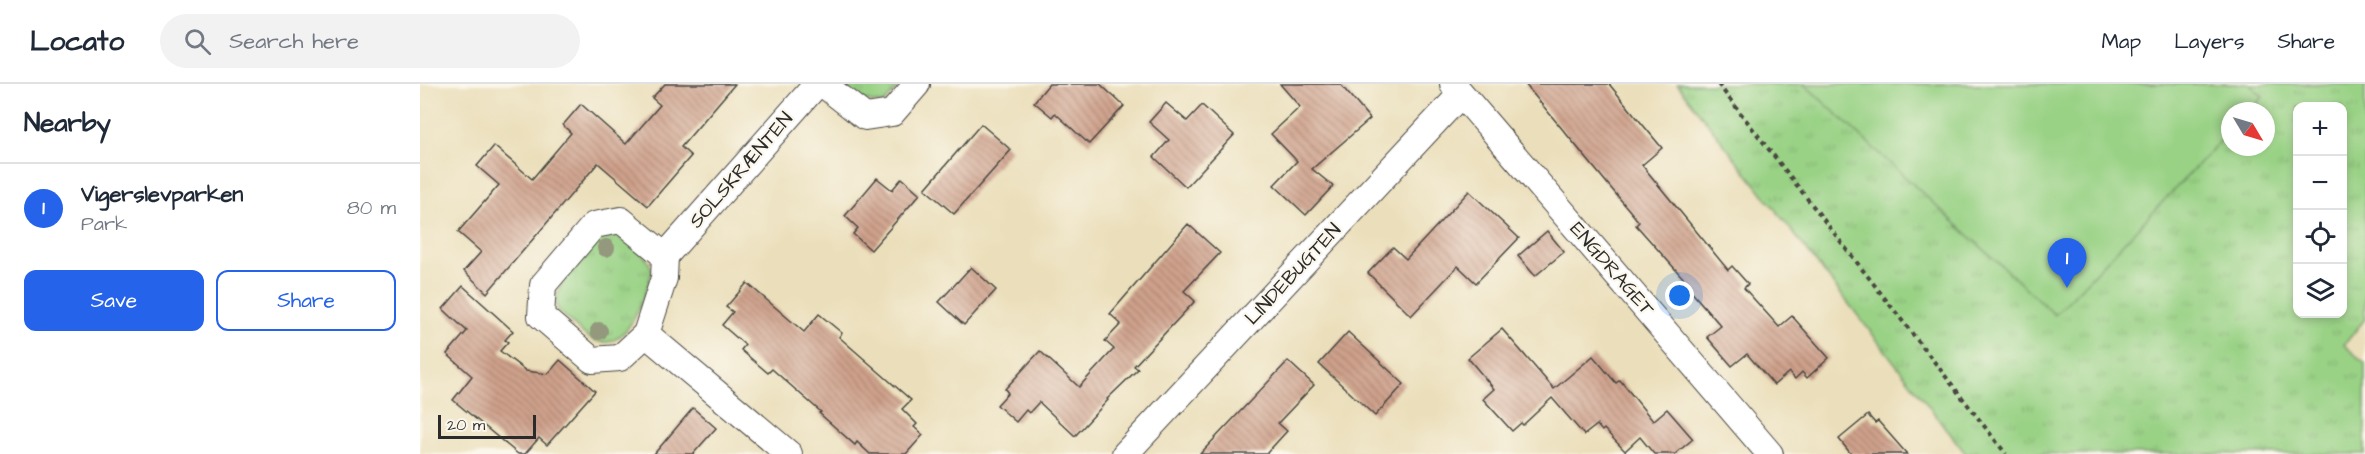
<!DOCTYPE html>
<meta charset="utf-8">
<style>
body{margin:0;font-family:"Architects Daughter",sans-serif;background:#f2f2f3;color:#1f2937}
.controls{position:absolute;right:18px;top:18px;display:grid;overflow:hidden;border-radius:12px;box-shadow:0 3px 9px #0003}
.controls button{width:54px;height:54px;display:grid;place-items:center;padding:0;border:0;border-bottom:2px solid #e0e1e3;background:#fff;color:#1f2937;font:30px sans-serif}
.compass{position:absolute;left:1801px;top:18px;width:54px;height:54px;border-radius:50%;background:#fff;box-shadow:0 3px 9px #0003;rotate:128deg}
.scale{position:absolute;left:18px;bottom:15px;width:98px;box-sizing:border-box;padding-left:6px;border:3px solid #2b2b2b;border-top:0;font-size:16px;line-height:21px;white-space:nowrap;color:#2b2b2b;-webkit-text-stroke:4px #fbf7ec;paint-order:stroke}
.you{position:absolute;left:1260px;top:212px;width:21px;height:21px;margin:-15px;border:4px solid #fff;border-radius:50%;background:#1a73e8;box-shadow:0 0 0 9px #1a73e833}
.badge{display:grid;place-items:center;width:39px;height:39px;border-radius:50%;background:#2563eb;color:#fff;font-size:20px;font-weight:700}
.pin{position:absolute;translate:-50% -50px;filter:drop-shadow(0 2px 3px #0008)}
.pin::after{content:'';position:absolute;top:32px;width:21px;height:18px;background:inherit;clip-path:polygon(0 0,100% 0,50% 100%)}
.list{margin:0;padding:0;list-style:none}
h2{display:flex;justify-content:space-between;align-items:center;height:78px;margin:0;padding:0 24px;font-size:26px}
h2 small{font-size:20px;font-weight:400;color:#747a83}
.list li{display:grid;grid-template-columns:39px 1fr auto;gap:18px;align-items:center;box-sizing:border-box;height:90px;padding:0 24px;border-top:2px solid #e0e1e3}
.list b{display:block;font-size:22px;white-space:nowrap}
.list p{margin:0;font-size:20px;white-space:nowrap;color:#747a83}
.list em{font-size:20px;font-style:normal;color:#747a83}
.actions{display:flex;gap:12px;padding:18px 24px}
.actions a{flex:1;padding:14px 0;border:2px solid #2563eb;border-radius:12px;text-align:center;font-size:21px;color:#2563eb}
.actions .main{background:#2563eb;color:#fff}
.icon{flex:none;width:33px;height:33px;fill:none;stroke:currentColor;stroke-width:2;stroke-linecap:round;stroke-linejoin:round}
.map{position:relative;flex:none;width:1945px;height:370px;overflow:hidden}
header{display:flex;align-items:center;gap:36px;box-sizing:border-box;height:84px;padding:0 30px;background:#fff;border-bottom:2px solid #e0e1e3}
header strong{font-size:28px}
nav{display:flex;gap:33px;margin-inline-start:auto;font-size:21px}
.search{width:420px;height:54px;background:#f2f2f3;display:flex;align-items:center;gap:15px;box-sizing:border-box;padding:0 21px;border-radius:33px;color:#747a83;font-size:22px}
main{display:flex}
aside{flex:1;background:#fff}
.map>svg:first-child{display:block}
</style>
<header>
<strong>Locato</strong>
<div class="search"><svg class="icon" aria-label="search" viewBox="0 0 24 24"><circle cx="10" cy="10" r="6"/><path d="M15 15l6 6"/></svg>Search here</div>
<nav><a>Map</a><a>Layers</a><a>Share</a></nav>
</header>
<main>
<aside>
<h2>Nearby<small></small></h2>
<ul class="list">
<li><span class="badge">1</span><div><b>Vigerslevparken</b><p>Park</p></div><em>80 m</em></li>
</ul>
<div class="actions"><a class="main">Save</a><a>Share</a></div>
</aside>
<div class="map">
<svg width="1945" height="370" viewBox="0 0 1945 370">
<defs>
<pattern id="grass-tufts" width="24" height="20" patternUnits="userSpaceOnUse" patternTransform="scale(1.5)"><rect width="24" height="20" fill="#99d285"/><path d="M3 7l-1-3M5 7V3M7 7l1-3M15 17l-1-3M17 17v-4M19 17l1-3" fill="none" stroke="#84b473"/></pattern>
<pattern id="building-back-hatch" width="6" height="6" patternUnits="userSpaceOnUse" patternTransform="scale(1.5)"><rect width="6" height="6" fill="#cfa18b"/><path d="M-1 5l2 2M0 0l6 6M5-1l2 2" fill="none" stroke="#a88372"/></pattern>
</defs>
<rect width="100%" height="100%" fill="#fbf7ec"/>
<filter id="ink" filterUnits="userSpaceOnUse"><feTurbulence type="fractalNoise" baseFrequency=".0167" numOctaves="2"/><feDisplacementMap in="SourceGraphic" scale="12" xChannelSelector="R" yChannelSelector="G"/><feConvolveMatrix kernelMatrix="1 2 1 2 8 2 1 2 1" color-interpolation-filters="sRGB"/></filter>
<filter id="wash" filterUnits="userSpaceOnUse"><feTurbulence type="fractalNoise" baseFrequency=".008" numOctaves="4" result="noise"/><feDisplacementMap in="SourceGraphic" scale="24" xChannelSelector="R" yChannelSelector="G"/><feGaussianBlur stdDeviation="1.35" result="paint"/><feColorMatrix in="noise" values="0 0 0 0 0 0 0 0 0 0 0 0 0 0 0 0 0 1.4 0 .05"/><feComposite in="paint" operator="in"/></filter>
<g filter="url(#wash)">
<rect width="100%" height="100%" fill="#ebdfbb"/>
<g fill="url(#grass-tufts)" stroke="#627e58" stroke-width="1.5" fill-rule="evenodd">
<path d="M422 0H481L464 19C444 20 437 12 422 0Z"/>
<path d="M1257 0H1945V235L1924 261 1945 279V370H1546ZM1878 22H1922V230H1878ZM1810 27H1846V63H1810Z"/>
<path d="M184 150C202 152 228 168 232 187 226 209 210 263 180 258 164 255 150 236 138 226 128 204 164 170 177 154Z"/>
</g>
<polygon fill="#99d285" stroke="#627e58" stroke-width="1.5" points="1384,0 1829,0 1843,13 1829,27 1810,27 1810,47 1635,231"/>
<g id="blocks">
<g fill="url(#building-back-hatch)">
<polygon points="245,0 315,0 261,63 271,72 228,122 178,79 67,209 44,187 61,168 38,148 79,101 57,82 74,62 112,95 151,49 143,41 161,20 206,60 240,21 232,14"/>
<polygon points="629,0 680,0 704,22 669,60 635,29 632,33 614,18"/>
<polygon points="860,0 920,0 950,35 892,85 913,102 886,131 854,101 877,77 851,50 880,23"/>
<polygon points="1105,0 1189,0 1242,64 1222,81 1308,186 1312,182 1328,200 1324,204 1359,243 1372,232 1409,274 1387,294 1382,288 1375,295 1369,288 1354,301 1327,270 1312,282 1287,253 1301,242 1262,197 1264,195 1216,141 1219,138"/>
<polygon points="746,19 767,37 782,21 814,51 766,103 734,73 749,56 729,38"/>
<polygon points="561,40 591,66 534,130 505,105"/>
<polygon points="457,94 472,106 482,94 500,110 451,166 433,150 438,144 425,132"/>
<polygon points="1049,107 1099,154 1056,199 1038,182 991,232 948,189 973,163 986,175"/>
<polygon points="768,140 800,169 764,207 775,217 714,282 718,285 687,315 688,316 655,352 619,318 609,329 606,326 596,338 577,321 588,309 585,305 620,267 659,303 694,265 685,257 701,240 690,230"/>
<polygon points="1127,147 1144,168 1115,192 1098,172"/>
<polygon points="551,183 576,206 544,241 519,218"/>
<polygon points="327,199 384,248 399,230 422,249 419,253 491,316 482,325 497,340 494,343 503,351 486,370 450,370 437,358 435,361 399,329 401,328 352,285 348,289 321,266 325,261 302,241 313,228 306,223"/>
<polygon points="43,202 93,247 85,256 88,258 80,267 106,287 128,290 140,276 175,307 127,361 119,354 105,370 98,370 33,316 52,292 27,270 47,247 23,225"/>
<polygon points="1082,245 1134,305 1173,272 1196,299 1200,296 1233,337 1247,325 1273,355 1255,370 1234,370 1220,353 1205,367 1184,345 1182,347 1177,341 1164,351 1132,314 1103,341 1101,339 1092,347 1063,315 1074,305 1048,274"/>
<polygon points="928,248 984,300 955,332 899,280"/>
<polygon points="868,277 894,301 858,339 867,347 846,370 780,370"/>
<polygon points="273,324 296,344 273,370 234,370"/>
<polygon points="1448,331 1455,339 1458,337 1487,370 1431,370 1419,355"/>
</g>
</g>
</g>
<g filter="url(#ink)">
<use href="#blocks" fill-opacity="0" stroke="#484641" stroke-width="1.5"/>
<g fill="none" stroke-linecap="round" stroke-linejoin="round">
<g stroke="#484641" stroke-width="28">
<g id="minor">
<polyline points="403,0 445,33 472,29 497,0"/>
<polyline points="1033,0 1350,370"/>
<polygon points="201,136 245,172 244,194 226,250 200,274 172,276 121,232 123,201 174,141"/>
<polyline points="245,172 397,0"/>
<polyline points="226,250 369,370"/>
<polyline points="705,370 1041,10"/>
</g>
</g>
<polyline stroke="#484641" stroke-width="4" stroke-dasharray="4.5 4.5" stroke-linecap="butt" points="1298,0 1586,370"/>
<use href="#minor" stroke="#fff" stroke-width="26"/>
</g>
<g fill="#94987b">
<circle cx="186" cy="164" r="9"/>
<circle cx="179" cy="247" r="9"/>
</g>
</g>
<g text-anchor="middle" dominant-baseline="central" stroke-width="4.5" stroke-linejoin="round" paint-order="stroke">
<g font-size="20" fill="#2b2b2b" stroke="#fbf7ec">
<text transform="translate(321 86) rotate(-49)">SOLSKRÆNTEN</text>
<text transform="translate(1192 185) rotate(49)">ENGDRAGET</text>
<text transform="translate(873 190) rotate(-47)">LINDEBUGTEN</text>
</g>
</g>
</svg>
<div class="controls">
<button>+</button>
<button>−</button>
<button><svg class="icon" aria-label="locate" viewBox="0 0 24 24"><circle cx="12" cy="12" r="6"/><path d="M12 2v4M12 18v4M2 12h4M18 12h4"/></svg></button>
<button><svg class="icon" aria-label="layers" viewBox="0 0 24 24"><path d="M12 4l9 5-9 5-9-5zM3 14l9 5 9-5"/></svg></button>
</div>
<svg class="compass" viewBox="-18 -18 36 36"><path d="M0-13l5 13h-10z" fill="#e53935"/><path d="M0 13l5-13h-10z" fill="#747a83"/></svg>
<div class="scale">20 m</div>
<div class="you"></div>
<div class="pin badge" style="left:1647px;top:204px">1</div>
</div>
</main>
